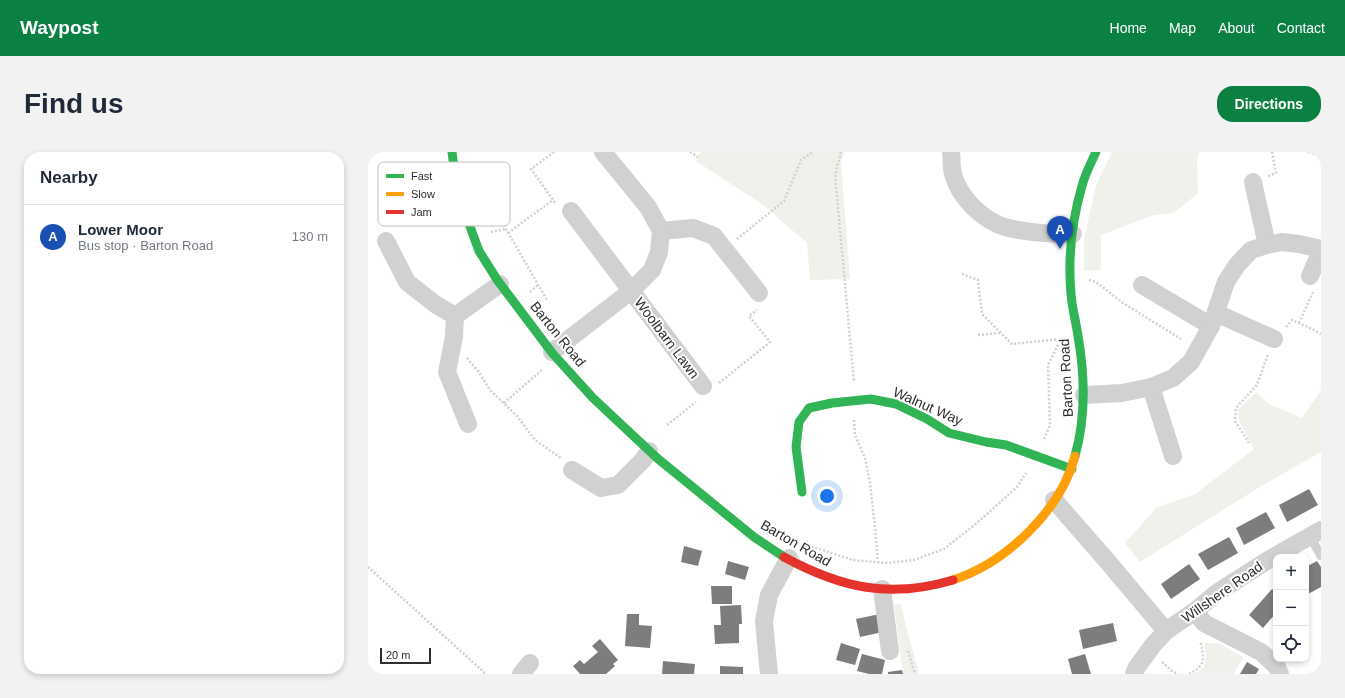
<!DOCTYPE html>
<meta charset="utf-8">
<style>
body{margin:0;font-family:Helvetica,sans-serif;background:#f2f2f3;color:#1f2937}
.controls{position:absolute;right:12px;bottom:12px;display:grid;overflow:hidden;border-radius:8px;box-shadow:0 2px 6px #0003}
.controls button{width:36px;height:36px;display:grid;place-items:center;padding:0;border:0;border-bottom:1px solid #e0e1e3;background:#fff;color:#1f2937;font:20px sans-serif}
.scale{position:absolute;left:12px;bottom:10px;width:51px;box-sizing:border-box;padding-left:4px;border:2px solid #2c2c2c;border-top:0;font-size:11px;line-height:14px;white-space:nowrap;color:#2c2c2c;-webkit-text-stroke:3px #fff;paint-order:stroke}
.you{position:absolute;left:459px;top:344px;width:14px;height:14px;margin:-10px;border:3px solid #fff;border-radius:50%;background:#1a73e8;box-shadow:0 0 0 6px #1a73e833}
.badge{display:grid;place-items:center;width:26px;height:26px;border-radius:50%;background:#0b8043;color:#fff;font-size:13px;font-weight:700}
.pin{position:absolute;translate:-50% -33px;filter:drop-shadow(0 1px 2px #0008)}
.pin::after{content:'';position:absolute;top:21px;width:14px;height:12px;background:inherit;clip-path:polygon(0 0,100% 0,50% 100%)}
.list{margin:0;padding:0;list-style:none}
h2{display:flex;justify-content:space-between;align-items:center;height:52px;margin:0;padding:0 16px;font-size:17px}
h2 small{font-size:13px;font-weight:400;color:#747a83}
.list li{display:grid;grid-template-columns:26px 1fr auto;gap:12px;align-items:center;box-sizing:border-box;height:64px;padding:0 16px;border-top:1px solid #e0e1e3}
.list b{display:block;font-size:15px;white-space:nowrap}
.list p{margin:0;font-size:13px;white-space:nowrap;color:#747a83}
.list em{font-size:13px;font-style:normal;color:#747a83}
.icon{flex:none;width:22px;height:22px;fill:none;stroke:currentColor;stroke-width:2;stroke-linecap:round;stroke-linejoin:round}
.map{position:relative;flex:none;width:953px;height:522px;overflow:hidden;border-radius:16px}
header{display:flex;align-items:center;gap:24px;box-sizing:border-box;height:56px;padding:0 20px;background:#0b8043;color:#fff}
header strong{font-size:19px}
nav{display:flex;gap:22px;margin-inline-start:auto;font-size:14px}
.intro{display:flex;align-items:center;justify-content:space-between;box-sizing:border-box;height:96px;padding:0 24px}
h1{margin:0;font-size:28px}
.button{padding:10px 18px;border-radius:16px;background:#0b8043;color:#fff;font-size:14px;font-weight:700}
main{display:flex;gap:24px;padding:0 24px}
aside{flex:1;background:#fff;border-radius:16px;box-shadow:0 2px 6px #0003}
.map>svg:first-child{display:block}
</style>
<header>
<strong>Waypost</strong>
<nav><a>Home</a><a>Map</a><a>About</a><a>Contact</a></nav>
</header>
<div class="intro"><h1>Find us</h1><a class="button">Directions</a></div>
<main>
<aside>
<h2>Nearby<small></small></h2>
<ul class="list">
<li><span class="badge" style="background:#1a4fb4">A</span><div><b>Lower Moor</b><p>Bus stop · Barton Road</p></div><em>130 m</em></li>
</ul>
</aside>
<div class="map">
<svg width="953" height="522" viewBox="0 0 953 522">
<rect width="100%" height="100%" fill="#fff"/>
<g fill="#eef2eb">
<polygon points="333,0 476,0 473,10 482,127 442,128 439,91 395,53 328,9 331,2"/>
<polygon points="744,0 831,0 829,8 830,41 806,61 786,63 733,83 733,118 716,119 716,87 728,33"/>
<polygon points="953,238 953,300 895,333 772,410 757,391 788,356 827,342 886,297 871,269 870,258 888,240 901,252 934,266"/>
<polygon points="533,452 537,470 551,522 535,522 526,453"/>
<polygon points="836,491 851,491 875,505 866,522 827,522 836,515 838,505"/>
</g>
<g fill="#7d7d7d">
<polygon points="941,337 950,353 919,370 911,353"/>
<polygon points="898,360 907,376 876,393 868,376"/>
<polygon points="861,385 870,401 840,418 830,402"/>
<polygon points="316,394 334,399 330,414 313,410"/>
<polygon points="360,409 381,415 377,428 357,422"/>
<polygon points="949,409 953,415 953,435 938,443 938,415"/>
<polygon points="821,412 832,427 803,447 793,432"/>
<polygon points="343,434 364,434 364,452 344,452"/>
<polygon points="904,437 908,441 908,461 895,476 881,463"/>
<polygon points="373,453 374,472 371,472 371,491 347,492 346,473 353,473 352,454"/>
<polygon points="259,462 271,462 271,473 284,474 282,496 257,494"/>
<polygon points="512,462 515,480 492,485 488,467"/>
<polygon points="745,471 749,489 715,497 711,478"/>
<polygon points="232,487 250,508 245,512 247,514 238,522 212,522 205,514 212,508 216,512 230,500 224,494"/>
<polygon points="473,491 492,497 487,513 468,508"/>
<polygon points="494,502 517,508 514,522 501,522 489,519"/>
<polygon points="717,502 723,522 704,522 700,507"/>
<polygon points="295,509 327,512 326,522 294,522"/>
<polygon points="879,510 891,517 888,522 872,522"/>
<polygon points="352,514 375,515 375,522 352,522"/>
<polygon points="534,518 535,522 520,522 520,520"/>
</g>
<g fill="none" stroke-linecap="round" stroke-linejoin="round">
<g stroke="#d1d1d1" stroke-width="2.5" stroke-dasharray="2 2" stroke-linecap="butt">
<polyline points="186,0 163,17 188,52"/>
<polyline points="322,0 330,5"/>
<polyline points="473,0 467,23 486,230"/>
<polyline points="940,0 953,5"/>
<polyline points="900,24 908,21 904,0"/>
<polyline points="116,25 138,77 179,148"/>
<polyline points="123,80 138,77"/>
<polyline points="140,81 185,48"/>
<polyline points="369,87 416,49 433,8 445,0"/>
<polyline points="594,122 610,128 614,162 644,192 693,187"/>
<polyline points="721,128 728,130 755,151 813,187"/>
<polyline points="162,140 170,133"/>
<polyline points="931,171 945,140"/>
<polyline points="918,175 924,168 940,175 953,182"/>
<polyline points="610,183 633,181"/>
<polyline points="99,206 110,219 122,238 149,264 167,288 193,306"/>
<polyline points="351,231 402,190 381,164 389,158"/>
<polyline points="136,251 175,217"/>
<polyline points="486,268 487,283 497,306 502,331 507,376 510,410"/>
<polyline points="299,273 328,250"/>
<polyline points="676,287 682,273 680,213 691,191"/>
<polyline points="881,291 867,269 868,256 889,233 900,202"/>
<polyline points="436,392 485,408 519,411 546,408 576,397 609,371 649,335 658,321"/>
<polyline points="0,415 118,522"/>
<polyline points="540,499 547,522"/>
<polyline points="794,510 804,519 810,522"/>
<path d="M821 522C838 514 837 505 832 489"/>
</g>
<polyline stroke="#d1d1d1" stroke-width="9" points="942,384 953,404"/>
<g stroke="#d1d1d1" stroke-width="18">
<path d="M583 0C584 7 583 15 585 22 591 45 614 68 637 75 658 81 683 82 705 82"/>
<polyline points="885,30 899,93"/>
<polyline points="203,59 335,234"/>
<polyline points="293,79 325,76 346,84 391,141"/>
<polyline points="18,89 39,130 67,152 87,164"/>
<polyline points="942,124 953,99"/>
<polyline points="774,133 843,174"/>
<polyline points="848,161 906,187"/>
<polyline points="184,200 263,139 284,118 291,100 293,79 280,55 235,0"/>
<polyline points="783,235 805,304"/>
<polyline points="716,243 754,241 783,235 805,226 823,210 843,174 858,130 869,113 883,98 899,93 914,90 931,92 953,97"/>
<polyline points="100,272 79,220 86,185 87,164 132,132"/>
<polyline points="204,318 233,336 250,333 275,308 281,299"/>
<polyline points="686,348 740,410 798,479"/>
<polyline points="514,437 522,499"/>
<polyline points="827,459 836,471 893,500 909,515 912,522"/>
<polyline points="153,522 162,511"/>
<polyline points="401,522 396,469 401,443 421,406"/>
<polyline points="766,522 769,515 785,493 798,479 827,459 850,440 900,408 953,378"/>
</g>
<g stroke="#30b455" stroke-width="9">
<polyline points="84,0 87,24 93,50 111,99 130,129 185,202 225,246 289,306 386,385 416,405"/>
<path d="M707 304C718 265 717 224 710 184 708 170 704 156 703 142 700 107 704 68 714 34 717 22 723 11 728 0"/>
<polyline points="434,340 428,295 431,270 441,256 464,251 503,247 528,252 559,267 581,281 618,290 638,293 704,317"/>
</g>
<path stroke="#ff9f0a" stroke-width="9" d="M585 428C638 411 693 358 707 304"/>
<path stroke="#e5322d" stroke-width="9" d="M416 405C473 436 522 447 585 428"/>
</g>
<g text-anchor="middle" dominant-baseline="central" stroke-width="4" stroke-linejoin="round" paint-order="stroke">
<g font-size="14" fill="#2c2c2c" stroke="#fff">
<text transform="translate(190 182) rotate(51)">Barton Road</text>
<text transform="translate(299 186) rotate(53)">Woolbarn Lawn</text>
<text transform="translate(698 226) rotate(-93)">Barton Road</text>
<text transform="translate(560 254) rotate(24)">Walnut Way</text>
<text transform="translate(428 391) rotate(30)">Barton Road</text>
<text transform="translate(854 440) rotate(-35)">Willshere Road</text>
</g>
</g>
<rect x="10" y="10" width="132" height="64" rx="6" fill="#fff" stroke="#c0c0c0" stroke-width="1"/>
<rect x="18" y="22" width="18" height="4" fill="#30b455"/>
<rect x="18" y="40" width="18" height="4" fill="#ff9f0a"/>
<rect x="18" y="58" width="18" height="4" fill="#e5322d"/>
<g font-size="11" fill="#2c2c2c">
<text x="43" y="28">Fast</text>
<text x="43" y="46">Slow</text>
<text x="43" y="64">Jam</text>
</g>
</svg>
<div class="controls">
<button>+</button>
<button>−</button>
<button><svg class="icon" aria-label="locate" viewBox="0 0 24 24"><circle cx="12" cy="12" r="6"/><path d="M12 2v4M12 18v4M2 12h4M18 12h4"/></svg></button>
</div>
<div class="scale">20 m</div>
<div class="you"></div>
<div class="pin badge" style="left:692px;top:97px;background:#1a4fb4">A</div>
</div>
</main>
